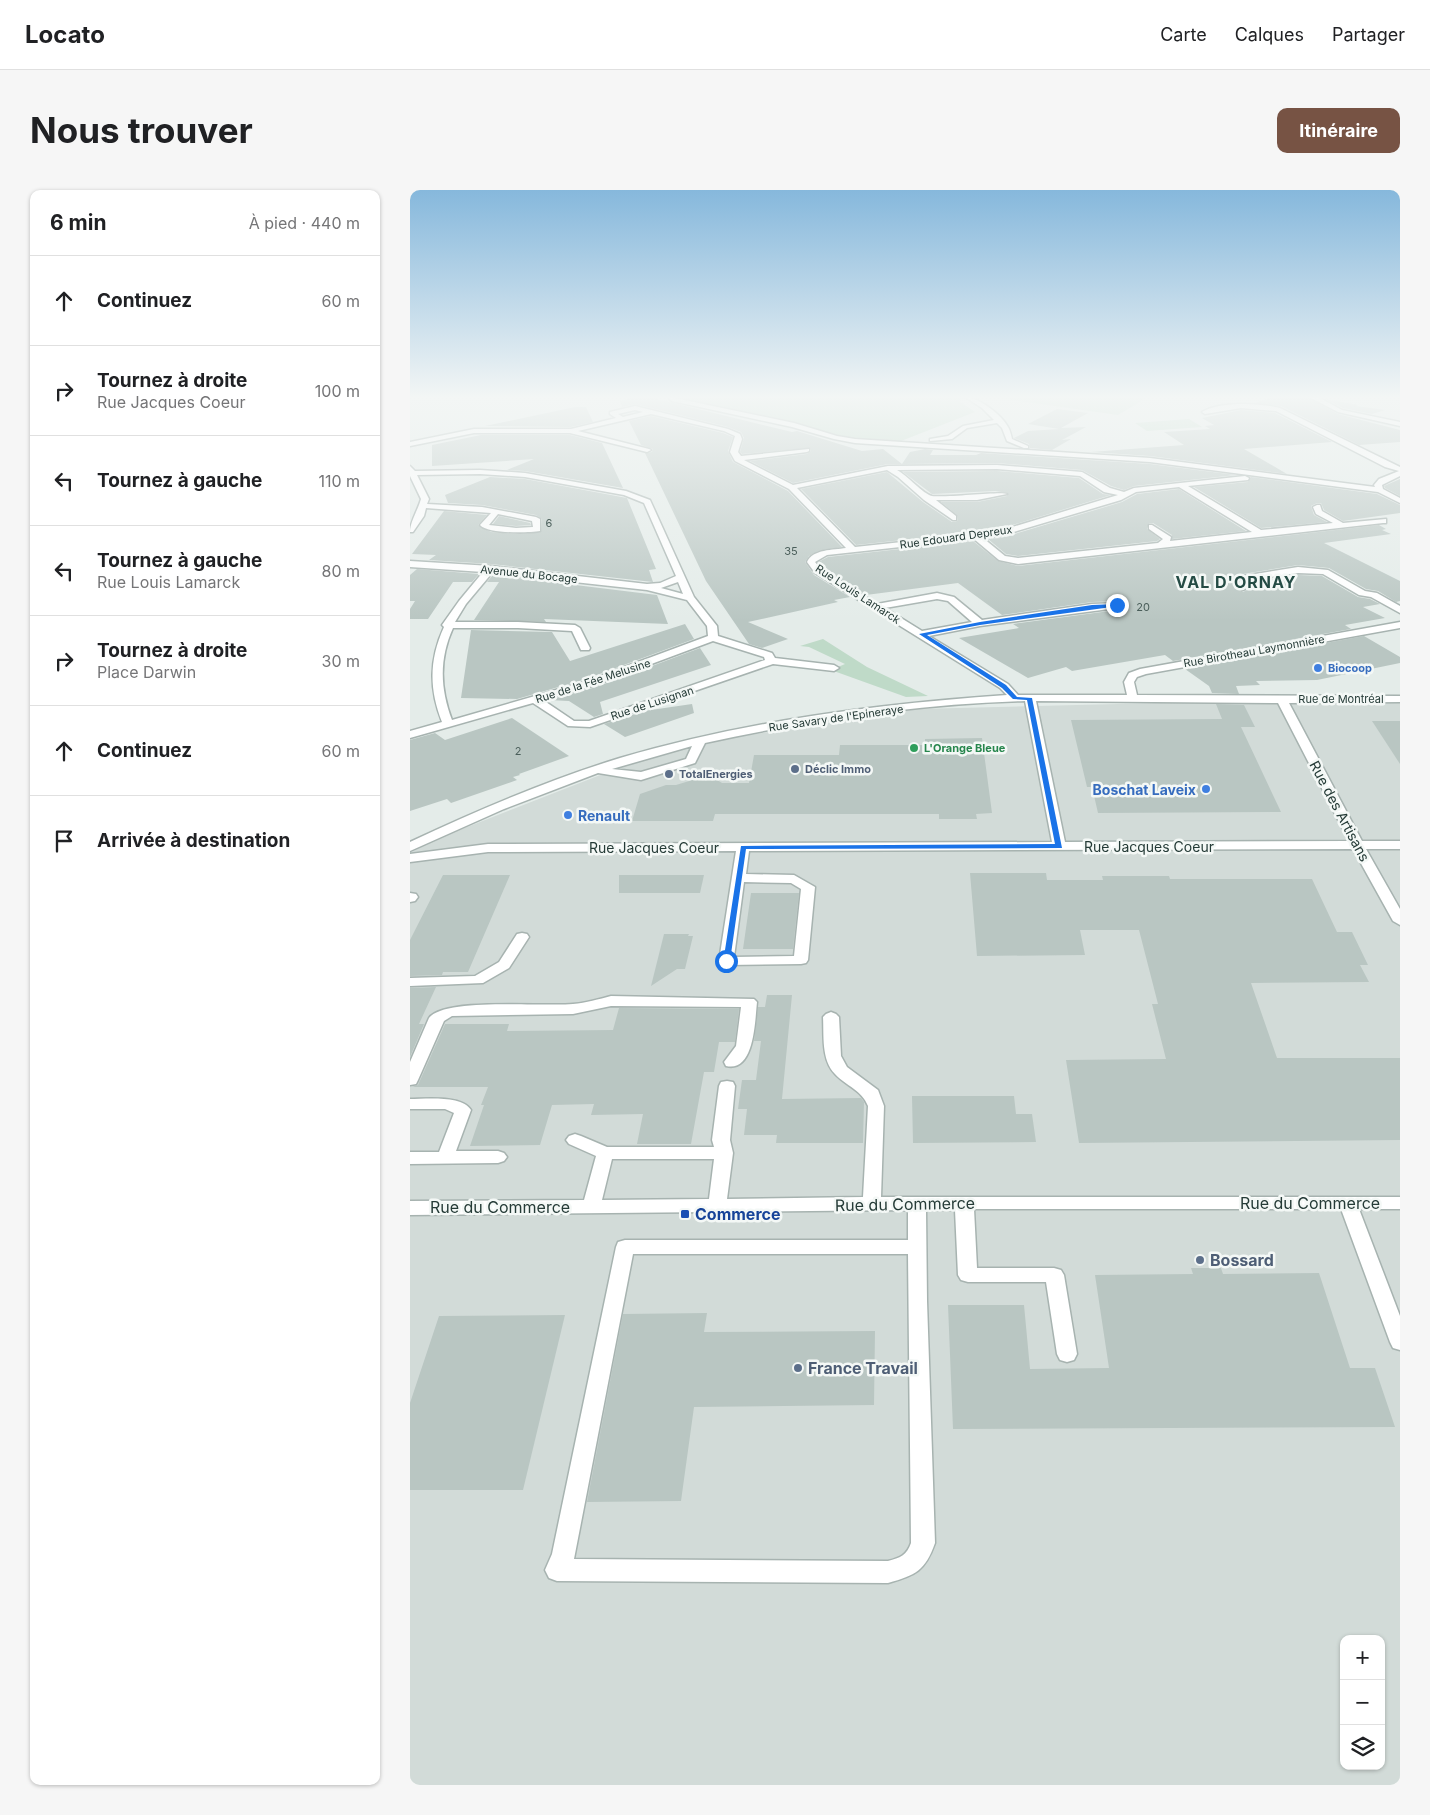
<!DOCTYPE html>
<html lang="fr">
<meta charset="utf-8">
<style>
body{margin:0;font-family:Inter,sans-serif;background:#f6f6f6;color:#202124}
.controls{position:absolute;right:15px;bottom:15px;display:grid;overflow:hidden;border-radius:10px;box-shadow:0 1px 4px #0004}
.controls button{width:45px;height:45px;display:grid;place-items:center;padding:0;border:0;border-bottom:1px solid #e0e0e0;background:#fff;color:#202124;font:25px sans-serif}
.stop{position:absolute;width:15px;height:15px;margin:-11px;border:4px solid #1a73e8;border-radius:50%;background:#fff}
.stop.end{background:#1a73e8;border-color:#fff;box-shadow:0 1px 5px #0008}
.list{margin:0;padding:0;list-style:none}
h2{display:flex;justify-content:space-between;align-items:center;height:65px;margin:0;padding:0 20px;font-size:21px}
h2 small{font-size:16px;font-weight:400;color:#757577}
.list li{display:grid;grid-template-columns:32px 1fr auto;gap:15px;align-items:center;box-sizing:border-box;height:90px;padding:0 20px;border-top:1px solid #e0e0e0}
.list b{display:block;font-size:19px;white-space:nowrap}
.list p{margin:0;font-size:16px;white-space:nowrap;color:#757577}
.list em{font-size:16px;font-style:normal;color:#757577}
.icon{flex:none;width:28px;height:28px;fill:none;stroke:currentColor;stroke-width:2;stroke-linecap:round;stroke-linejoin:round}
.map{position:relative;flex:none;width:990px;height:1595px;overflow:hidden;border-radius:10px}
header{display:flex;align-items:center;gap:30px;box-sizing:border-box;height:70px;padding:0 25px;background:#fff;border-bottom:1px solid #e0e0e0}
header strong{font-size:24px}
nav{display:flex;gap:28px;margin-inline-start:auto;font-size:18px}
.intro{display:flex;align-items:center;justify-content:space-between;box-sizing:border-box;height:120px;padding:0 30px}
h1{margin:0;font-size:35px}
.button{padding:12px 22px;border-radius:10px;background:#775344;color:#fff;font-size:18px;font-weight:700}
main{display:flex;gap:30px;padding:0 30px}
aside{flex:1;background:#fff;border-radius:10px;box-shadow:0 1px 4px #0004}
.map>svg:first-child{display:block}
</style>
<header>
<strong>Locato</strong>
<nav><a>Carte</a><a>Calques</a><a>Partager</a></nav>
</header>
<div class="intro"><h1>Nous trouver</h1><a class="button">Itinéraire</a></div>
<main>
<aside>
<h2>6 min<small>À pied · 440 m</small></h2>
<ul class="list">
<li><svg class="icon" aria-label="ahead" viewBox="0 0 24 24"><path d="M12 20V5M6 11l6-6 6 6"/></svg><div><b>Continuez</b></div><em>60 m</em></li>
<li><svg class="icon" aria-label="right" viewBox="0 0 24 24"><path d="M7 20v-9h11M14 6l5 5-5 5"/></svg><div><b>Tournez à droite</b><p>Rue Jacques Coeur</p></div><em>100 m</em></li>
<li><svg class="icon" aria-label="left" viewBox="0 0 24 24"><path d="M17 20v-9H6M10 6l-5 5 5 5"/></svg><div><b>Tournez à gauche</b></div><em>110 m</em></li>
<li><svg class="icon" aria-label="left" viewBox="0 0 24 24"><path d="M17 20v-9H6M10 6l-5 5 5 5"/></svg><div><b>Tournez à gauche</b><p>Rue Louis Lamarck</p></div><em>80 m</em></li>
<li><svg class="icon" aria-label="right" viewBox="0 0 24 24"><path d="M7 20v-9h11M14 6l5 5-5 5"/></svg><div><b>Tournez à droite</b><p>Place Darwin</p></div><em>30 m</em></li>
<li><svg class="icon" aria-label="ahead" viewBox="0 0 24 24"><path d="M12 20V5M6 11l6-6 6 6"/></svg><div><b>Continuez</b></div><em>60 m</em></li>
<li><svg class="icon" aria-label="arrive" viewBox="0 0 24 24"><path d="M6 21V4h12l-3 4 3 4H6"/></svg><div><b>Arrivée à destination</b></div></li>
</ul>
</aside>
<div class="map">
<svg width="990" height="1595" viewBox="0 0 990 1595">
<rect width="100%" height="100%" fill="#e4ece9"/>
<path fill="#d2dbd8" fill-rule="evenodd" d="M990 507V1595H0V663L19 652 262 557 507 519ZM934 1449H971V1576H934Z"/>
<g fill="#bfdac8">
<polygon points="256,207 553,207 549,211 565,222 486,253 435,247 386,235"/>
<polygon points="582,207 738,207 708,225"/>
<polygon points="779,229 792,237 737,241 725,233"/>
<polygon points="413,449 457,477 518,506 496,507 421,480 435,474 399,457 390,456"/>
</g>
<g fill="#b9c6c2">
<polygon points="226,207 239,207 382,242 387,241 452,261 473,259 492,274 478,274 383,293 340,271 397,264 401,261 400,258 332,264 330,262 334,248 331,242 318,237 225,214 212,217 210,211"/>
<polygon points="862,207 897,207 928,224 990,240 990,252 949,255 871,216 845,213"/>
<polygon points="915,209 948,215 946,216 975,220 962,224 933,218"/>
<polygon points="165,217 176,217 183,232 161,237 75,236"/>
<polygon points="647,219 678,223 651,238 676,237 652,250 661,249 642,260 620,258 619,254 604,248 618,241 649,239 618,234"/>
<polygon points="831,220 865,223 922,252 834,259 877,284 740,266 681,262 774,255 754,242 800,239 795,236 804,235 792,228"/>
<polygon points="241,226 313,243 323,247 318,261 323,272 378,301 432,357 408,361 399,366 395,372 404,385 440,407 424,410 428,412 338,432 378,449 352,458 339,454 296,391 235,263 242,262 243,259 231,255 219,231"/>
<polygon points="71,245 160,245 192,253 213,298 115,281 97,280 124,269 22,276 22,255"/>
<polygon points="515,259 523,260 520,265 566,265 571,263 740,274 826,285 724,296 714,300 701,296 672,280 587,273 492,274 500,262"/>
<polygon points="587,281 669,288 693,304 701,305 586,340 446,355 391,299 477,282 513,312 542,332 546,332 548,330 547,325 531,312 567,312 597,306 598,303 585,301 522,304 493,282"/>
<polygon points="80,287 115,289 217,308 246,379 239,380 243,392 81,374 19,370 26,365 2,364 34,321 77,325 68,335 81,342 108,344 131,342 132,329 126,325 72,315 38,313 35,305"/>
<polygon points="841,287 967,304 990,315 990,323 933,331 914,320 911,313 907,313 901,316 904,325 917,332 851,338 784,297 838,292"/>
<polygon points="990,289 990,306 975,298 974,296"/>
<polygon points="769,299 836,341 762,349 762,345 743,333 739,333 737,339 750,349 747,351 608,366 596,364 578,349 591,348 712,312 727,304"/>
<polygon points="89,326 120,333 121,335 106,336 83,334"/>
<polygon points="969,335 976,339 972,340 981,344 914,353 990,391 990,411 986,412 968,401 956,399 919,378 888,375 833,384 825,397 833,402 837,400 841,392 888,385 912,386 948,407 960,409 970,414 953,417 975,428 935,435 941,439 763,471 755,465 662,481 656,477 618,488 549,448 609,438 603,434 707,420 713,417 713,414 710,411 682,412 592,425 548,393 456,405 412,378 408,372 418,367 563,351 588,371 608,376"/>
<polygon points="7,379 69,384 62,392 43,392 18,429 0,429 0,419 5,411 0,411 0,385"/>
<polygon points="83,385 247,405 258,434 134,429 136,432 64,430 89,392 77,392"/>
<polygon points="275,434 284,449 176,489 107,509 51,508 61,440 142,442 160,471"/>
<polygon points="954,446 990,467 990,473 907,490 846,491 850,495 826,496 829,504 802,503 799,496 775,479"/>
<polygon points="290,458 301,475 190,512 193,524 184,527 159,511 139,510 186,497"/>
<polygon points="282,514 284,523 215,547 194,534 234,521"/>
<polygon points="806,514 834,515 845,537 831,537 871,622 688,623 682,597 677,597 661,530 812,529"/>
<polygon points="102,528 159,566 109,584 110,585 103,587 107,590 41,613 37,609 0,621 0,550 25,543 35,550"/>
<polygon points="962,531 990,531 990,574"/>
<polygon points="572,548 582,623 566,624 567,629 529,629 529,624 305,624 303,631 222,631 230,604 256,595 266,595 299,585 312,593 339,593 344,565 429,565 430,555 515,555 515,549"/>
<polygon points="560,683 636,683 637,690 693,690 692,686 759,686 760,689 902,689 927,742 942,742 958,775 950,775 959,792 841,793 867,868 990,868 990,950 669,953 656,870 756,869 742,814 748,814 729,740 670,740 675,765 567,766"/>
<polygon points="33,685 100,685 58,782 33,782 32,785 0,786 0,750"/>
<polygon points="209,685 294,685 290,703 209,703"/>
<polygon points="341,703 389,703 383,759 333,759"/>
<polygon points="254,744 279,744 278,746 283,746 275,779 267,779 241,796"/>
<polygon points="26,797 9,834 14,834 0,867 0,798"/>
<polygon points="357,805 382,805 372,909 451,908 454,912 453,953 366,953 367,945 334,945 337,919 328,919 332,890 346,890 351,851 344,851 348,817 355,817"/>
<polygon points="209,818 329,819 325,852 309,852 304,882 294,882 281,954 227,954 233,924 181,925 184,914 142,915 130,955 60,956 74,915 71,915 78,897 2,897 8,895 35,834 99,834 97,841 203,840"/>
<polygon points="502,906 604,906 606,924 622,924 626,952 503,953"/>
<polygon points="781,1078 811,1078 813,1084 909,1083 940,1178 965,1178 985,1237 543,1239 538,1115 614,1115 620,1179 699,1178 685,1085 783,1084"/>
<polygon points="297,1123 294,1142 465,1141 464,1215 284,1217 271,1311 177,1312 213,1124"/>
<polygon points="155,1125 113,1300 0,1300 0,1213 29,1126"/>
</g>
<g fill="none" stroke-linecap="round" stroke-linejoin="round">
<g stroke="#a7b3b0" stroke-width="3">
<g id="minor">
<path d="M260 207 384 233 427 246 445 249 740 268 965 297 964 295 969 289 989 281 975 277 866 221 831 218 795 224 792 222C810 211 850 213 870 218L990 277V286L972 295 973 299 990 308V313L968 302 740 272 445 253 424 249 382 237 262 211 259 209Z"/>
<path d="M555 207C568 207 592 225 598 237 600 240 601 245 602 249L618 256V258H614L597 251 592 238 587 233 557 238 542 249 520 251V249L538 246 553 236 584 230 572 218Z"/>
<polygon points="899,207 908,207 932,220 990,232 990,236 928,222"/>
<path d="M225 216 318 239 330 244 332 249 328 262 331 266 399 259V261L397 262 334 270 383 295 478 276 587 275 672 282 700 298 714 302 724 298 835 286 839 288 838 290 778 296 851 340 923 333 906 324 903 317 907 315H910L912 321 933 333 976 329V333H973L608 374 589 370 564 349 417 365 405 372 411 379 467 414 527 403 544 407 572 430 682 414 710 413 712 415 707 418 570 436 519 446 598 494 608 505H717L714 492 719 483 730 479 990 432V438L736 484 727 487 724 492 727 505 990 506V512L879 513 952 651H990V659H956L990 719V735L983 731 943 659 339 661 336 684 384 685 405 697 398 770 396 773 391 774 316 775 311 774 309 771 326 661 78 662 0 672V664L78 654 642 652 615 511C508 514 400 530 295 553L285 573 231 590 188 583 94 619 0 661V652C68 620 138 590 210 568 336 531 466 514 597 505L590 498 405 383 397 372C403 359 423 360 436 358L379 299 325 271 320 262 325 246 314 241 241 224 168 241 239 259 241 260 237 262 160 243H64L0 256V252L64 239H161L206 228 200 224V222ZM225 220 233 222 213 227 208 224ZM587 279 670 286 694 302 708 305 586 342 445 357 387 298 477 280 488 287 514 310 543 330H546V326L526 310H567L597 304C592 301 536 308 522 306 513 304 498 286 487 280ZM769 297 842 342 760 351 761 347 742 335H739V339L753 349 748 353 608 368 595 366 573 348 590 346 711 310 726 302ZM527 409 538 411 562 432 512 441 475 418ZM626 511 868 513 939 651 655 652ZM282 556 276 569 231 582 202 579ZM334 692 381 693 391 699 384 766 324 767Z"/>
<path d="M0 276 5 281 70 280 115 283 216 301 240 310 284 407 307 436 308 446 362 463 365 468 424 475 429 478 424 481 363 474 180 537 158 536 123 513 0 548V541L32 532C19 499 19 470 34 437L32 435 49 411 73 382 0 377V371L81 376 237 394 250 393 266 386 234 313 214 305 115 287 70 284 7 285 19 309 17 314 72 317 126 327 130 329V341C118 343 78 344 70 335L81 323 16 318 14 326 3 342H0C0 332 8 320 11 309L0 286ZM88 324 122 331 123 337 106 338 79 335ZM82 383 237 400 277 410 297 436 298 446 177 491 42 530C30 498 29 469 43 438H108L162 441 171 460H179L180 458 170 438 165 435 108 432H45L56 414ZM268 392 273 404 251 398ZM303 451 354 467 355 470 179 531H164L133 510 185 495Z"/>
<polygon points="888,377 918,380 955,401 967,403 990,416 990,423 961,407 949,405 913,384 888,383 840,390 835,399 832,400 827,397 833,386"/>
<polygon points="0,703 6,704 8,707 5,711 0,712"/>
<polygon points="112,743 117,744 119,747 99,778 73,793 0,796 0,788 65,786 89,772 107,744"/>
<path d="M201 806 344 809 347 812C345 829 345 883 316 876L314 872 326 856 331 817 201 816 163 824 42 826 34 831 8 890 6 894 0 895V872L19 828C34 807 135 817 163 814 176 813 189 809 201 806Z"/>
<path d="M421 822 426 824 429 827 431 866 437 877 468 900 474 916 471 1007H990V1019H949L990 1126V1160L983 1158 980 1152 931 1019H564L567 1078H644L651 1080 654 1085 667 1164 664 1170 657 1172 650 1170 647 1164 636 1092H558L551 1090 548 1085 545 1020H516L517 1111 525 1353C515 1381 506 1385 478 1393L147 1391 139 1388 135 1380 142 1364 206 1057 208 1052 215 1050H498V1020L0 1025V1011L174 1010 186 966 159 954 156 950 159 946 165 944 171 946 197 957H304L302 950 309 896 311 892 317 891 323 892 325 896 320 950 323 963 317 1009 453 1007 458 916C452 900 436 896 425 884 411 870 414 845 413 827L416 824ZM202 969H304L299 1009 192 1010ZM223 1064H498L501 1353C497 1365 490 1368 478 1371L164 1369Z"/>
<path d="M0 909C16 909 52 905 61 920L46 961H88L94 963 97 967 94 971 88 973 0 974V962H29L44 923 35 919H0Z"/>
</g>
</g>
<use href="#minor" fill="#fff" fill-rule="evenodd"/>
</g>
<linearGradient id="sky" x2="0" y2="1"><stop stop-color="#86b8dc"/><stop offset="0.48" stop-color="#f3f6f5"/><stop offset="1" stop-color="#f3f6f5" stop-opacity="0"/></linearGradient>
<rect width="990" height="431" fill="url(#sky)"/>
<polygon fill="#1a73e8" points="707,414 709,416 570,435 517,445 596,495 607,507 622,508 652,658 336,659 320,771 313,773 331,656 645,654 617,510 603,509 592,498 509,444 570,432 682,415"/>
<g fill="#3f7fe0" stroke="#f4f8f6" stroke-width="2">
<circle cx="908" cy="478" r="5"/>
<circle cx="796" cy="599" r="5"/>
<circle cx="158" cy="625" r="5"/>
</g>
<circle fill="#2e9e5b" stroke="#f4f8f6" stroke-width="2" cx="504" cy="558" r="5"/>
<g fill="#5c6f8a" stroke="#f4f8f6" stroke-width="2">
<circle cx="385" cy="579" r="5"/>
<circle cx="259" cy="584" r="5"/>
<circle cx="790" cy="1070" r="5"/>
<circle cx="388" cy="1178" r="5"/>
</g>
<rect fill="#1a4fb4" stroke="#f4f8f6" stroke-width="2" x="270" y="1019" width="10" height="10" rx="2.5"/>
<g text-anchor="middle" dominant-baseline="central" stroke-width="5" stroke-linejoin="round" paint-order="stroke">
<g font-size="11" fill="#4a5e5a">
<text x="139" y="333">6</text>
<text x="381" y="361">35</text>
<text x="733" y="417">20</text>
<text x="108" y="561">2</text>
</g>
<g font-size="11" fill="#253b37" stroke="#f4f8f6">
<text transform="translate(546 347) rotate(-8)">Rue Edouard Depreux</text>
<text transform="translate(119 384) rotate(6)">Avenue du Bocage</text>
<text transform="translate(448 404) rotate(33)">Rue Louis Lamarck</text>
<text transform="translate(844 461) rotate(-10)">Rue Birotheau Laymonnière</text>
<text transform="translate(183 491) rotate(-18)">Rue de la Fée Melusine</text>
<text x="931" y="509">Rue de Montréal</text>
<text transform="translate(242 513) rotate(-18)">Rue de Lusignan</text>
<text transform="translate(426 528) rotate(-8)">Rue Savary de l'Epineraye</text>
</g>
<g font-size="11" font-weight="bold" fill="#366cbe" stroke="#f4f8f6" text-anchor="start">
<text x="918" y="478">Biocoop</text>
</g>
<g font-size="11" font-weight="bold" fill="#27864d" stroke="#f4f8f6" text-anchor="start">
<text x="514" y="558">L'Orange Bleue</text>
</g>
<g font-size="11" font-weight="bold" fill="#4e5e75" stroke="#f4f8f6" text-anchor="start">
<text x="395" y="579">Déclic Immo</text>
<text x="269" y="584">TotalEnergies</text>
</g>
<g font-size="14" font-weight="bold" fill="#366cbe" stroke="#f4f8f6" text-anchor="end">
<text x="786" y="599">Boschat Laveix</text>
<text x="168" y="625" text-anchor="start">Renault</text>
</g>
<g font-size="14" fill="#253b37" stroke="#f4f8f6">
<text transform="translate(930 621) rotate(62)">Rue des Artisans</text>
<text x="739" y="656">Rue Jacques Coeur</text>
<text x="244" y="657">Rue Jacques Coeur</text>
</g>
<g font-size="16" font-weight="bold" letter-spacing="1" fill="#244b44" stroke="#f4f8f6">
<text x="826" y="392">VAL D'ORNAY</text>
</g>
<g font-size="16" fill="#253b37" stroke="#f4f8f6">
<text x="900" y="1013">Rue du Commerce</text>
<text transform="translate(495 1014) rotate(-1)">Rue du Commerce</text>
<text x="90" y="1017">Rue du Commerce</text>
</g>
<g font-size="16" font-weight="bold" fill="#164399" stroke="#f4f8f6" text-anchor="start">
<text x="285" y="1024">Commerce</text>
</g>
<g font-size="16" font-weight="bold" fill="#4e5e75" stroke="#f4f8f6" text-anchor="start">
<text x="800" y="1070">Bossard</text>
<text x="398" y="1178">France Travail</text>
</g>
</g>
</svg>
<div class="controls">
<button>+</button>
<button>−</button>
<button><svg class="icon" aria-label="layers" viewBox="0 0 24 24"><path d="M12 4l9 5-9 5-9-5zM3 14l9 5 9-5"/></svg></button>
</div>
<div class="stop" style="left:316px;top:771px"></div>
<div class="stop end" style="left:707px;top:415px"></div>
</div>
</main>
